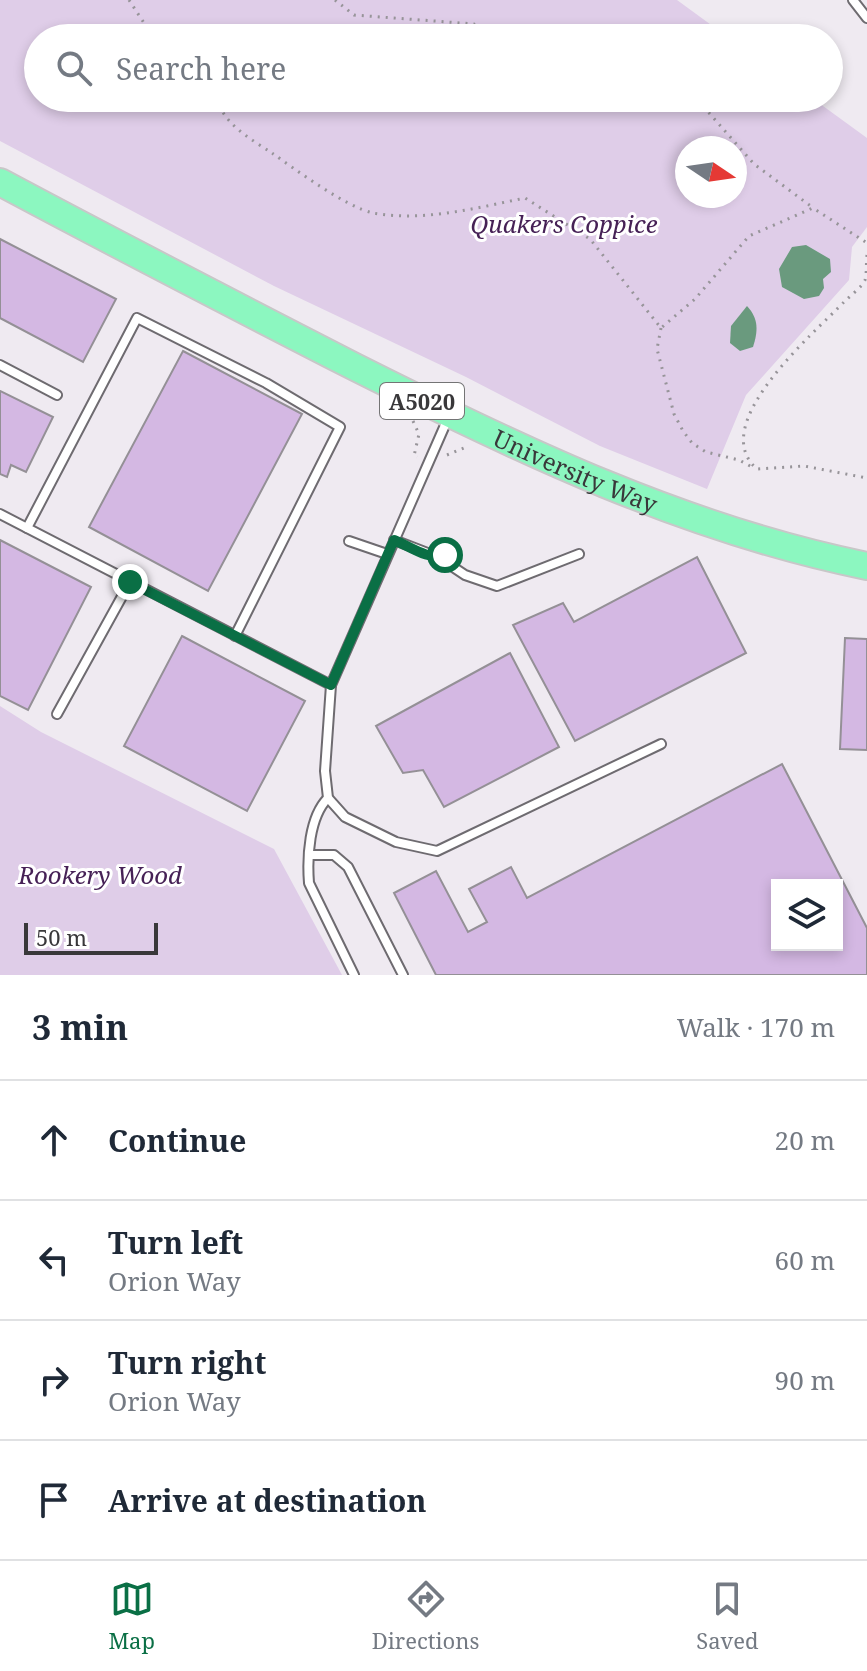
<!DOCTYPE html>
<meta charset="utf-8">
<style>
body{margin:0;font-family:"Noto Serif",serif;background:#f6f6f7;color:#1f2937}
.controls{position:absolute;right:24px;bottom:24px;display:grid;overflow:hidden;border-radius:0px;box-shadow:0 4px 12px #0003}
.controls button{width:72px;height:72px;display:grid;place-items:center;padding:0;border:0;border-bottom:2px solid #e0e1e3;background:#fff;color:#1f2937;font:40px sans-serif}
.compass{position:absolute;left:675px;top:136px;width:72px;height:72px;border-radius:50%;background:#fff;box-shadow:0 4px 12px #0003;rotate:103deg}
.scale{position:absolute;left:24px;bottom:20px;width:134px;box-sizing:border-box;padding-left:8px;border:4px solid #39383a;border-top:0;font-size:22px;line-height:28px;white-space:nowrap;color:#39383a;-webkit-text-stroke:6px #fff;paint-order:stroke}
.stop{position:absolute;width:24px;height:24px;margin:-18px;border:6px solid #0a6f45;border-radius:50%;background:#fff}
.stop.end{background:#0a6f45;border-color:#fff;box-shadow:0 2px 8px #0008}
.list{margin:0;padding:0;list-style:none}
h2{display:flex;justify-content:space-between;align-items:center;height:104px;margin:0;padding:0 32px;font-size:34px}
h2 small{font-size:26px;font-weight:400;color:#747a83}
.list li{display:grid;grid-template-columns:52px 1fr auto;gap:24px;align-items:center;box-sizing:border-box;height:120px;padding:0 32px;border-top:2px solid #e0e1e3}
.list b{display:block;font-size:30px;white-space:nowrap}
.list p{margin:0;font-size:26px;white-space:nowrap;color:#747a83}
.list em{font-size:26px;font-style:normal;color:#747a83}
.icon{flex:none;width:44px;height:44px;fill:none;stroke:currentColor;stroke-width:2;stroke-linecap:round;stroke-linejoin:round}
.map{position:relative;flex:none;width:867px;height:975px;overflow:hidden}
.search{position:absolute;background:#fff;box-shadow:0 4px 12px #0003;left:24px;right:24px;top:24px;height:88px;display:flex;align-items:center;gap:20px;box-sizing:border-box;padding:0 28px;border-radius:44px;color:#747a83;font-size:30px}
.sheet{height:584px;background:#fff}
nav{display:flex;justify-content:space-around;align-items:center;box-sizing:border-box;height:112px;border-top:2px solid #e0e1e3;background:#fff;font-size:22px;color:#747a83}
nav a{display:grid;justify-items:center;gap:4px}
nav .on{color:#0a6f45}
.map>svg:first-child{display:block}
</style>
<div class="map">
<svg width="867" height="975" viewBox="0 0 867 975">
<rect width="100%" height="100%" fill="#efeaf1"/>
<g fill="#dfcde8" fill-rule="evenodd">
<path d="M0 0H677L729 38H38V98H812L867 138V227L852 247 849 280 746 395 707 489 600 446 466 377 274 286 0 141ZM687 148H735V196H687Z"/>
<polygon points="0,706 41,732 274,849 342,975 0,975"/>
</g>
<g fill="#6a9a7e">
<polygon points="806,245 830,259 831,272 823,279 824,288 819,296 804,299 782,287 779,269 792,247"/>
<path d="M747 306C759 319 758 331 753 347L740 351 730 343 731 326Z"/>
</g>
<g fill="#d4b8e3" stroke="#949096" stroke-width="2" fill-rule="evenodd">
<polygon points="0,239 116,299 83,362 0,318"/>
<polygon points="183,351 302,414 208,591 89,527"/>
<polygon points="0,391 53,417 26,472 11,465 7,477 0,474"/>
<polygon points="0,540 91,587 28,710 0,696"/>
<polygon points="697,557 746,653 575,741 513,625 563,603 574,622"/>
<polygon points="182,636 305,701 247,811 124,746"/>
<polygon points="845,638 867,639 867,750 840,749"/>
<polygon points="510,653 559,747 444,807 423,770 403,773 376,726"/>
<path d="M782 764 867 928V975H436L394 893 436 871 468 932 487 922 469 889 511 867 527 898ZM777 885H837V945H777Z"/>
</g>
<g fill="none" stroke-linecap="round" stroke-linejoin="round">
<g stroke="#6e6b70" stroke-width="12">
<g id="service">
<polyline points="853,0 867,18"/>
<polyline points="0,365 57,395"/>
<polyline points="0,514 331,685 449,416"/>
<polyline points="27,528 137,318 266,383 340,427 235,636"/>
<polyline points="394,540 438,557 449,549"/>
<polyline points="349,541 387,554"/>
<polyline points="438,557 465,575 497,586 579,554"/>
<polyline points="331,685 325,771 328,798 345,817 396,842 437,851 661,744"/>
<polyline points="57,714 130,582"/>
<path d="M328 798C309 817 307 857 309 883L354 975"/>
<polyline points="310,855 334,855 348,867 403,975"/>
</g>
</g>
<g stroke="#c8c7c8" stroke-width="30">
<g id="trunk">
<path id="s1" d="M0 182C118 245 236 306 355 367 520 450 685 529 867 566"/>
</g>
</g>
<g stroke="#979499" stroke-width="3" stroke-dasharray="2 6" stroke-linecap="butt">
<polyline points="129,0 146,26 171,38"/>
<polyline points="335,0 354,15 474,24 480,38"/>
<path d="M217 98C222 123 252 140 272 153 296 170 346 207 373 213 424 222 476 208 525 198L590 239 661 328 695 299 749 236 813 208 867 243"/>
<polyline points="681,98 703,106 754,164 812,207"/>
<path d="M867 255C866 262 867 273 865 280 862 287 850 296 844 302 813 334 706 425 757 469L804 466 867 478"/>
<polyline points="661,328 657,349 674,414 683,431 692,443 706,452 739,460 752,467"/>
<polyline points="413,421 419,434 414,456 417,457"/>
<polyline points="447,455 466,447"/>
</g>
<use href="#service" stroke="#fff" stroke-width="8"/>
<use href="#trunk" stroke="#8cf7c0" stroke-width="26"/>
</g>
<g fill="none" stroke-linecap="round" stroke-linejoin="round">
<path stroke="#0a6f45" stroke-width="10" d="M130 582 331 685 394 540C409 546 429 561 445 555"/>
</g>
<g text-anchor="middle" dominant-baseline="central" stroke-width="6" stroke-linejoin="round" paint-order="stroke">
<rect fill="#fff" stroke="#747475" stroke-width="2" x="380" y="383" width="84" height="36" rx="6"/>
<g font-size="22" font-weight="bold" fill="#39383a">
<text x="422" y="401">A5020</text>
</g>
<g font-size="24" font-style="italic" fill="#462156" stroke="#fff">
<text x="564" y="223">Quakers Coppice</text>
<text x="100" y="874">Rookery Wood</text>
</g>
<g font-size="24" fill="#39383a" stroke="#fff">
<text stroke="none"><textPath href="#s1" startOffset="644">University Way</textPath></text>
</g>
</g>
</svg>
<div class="controls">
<button><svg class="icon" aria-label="layers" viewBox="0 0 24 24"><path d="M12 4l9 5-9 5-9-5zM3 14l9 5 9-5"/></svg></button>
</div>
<svg class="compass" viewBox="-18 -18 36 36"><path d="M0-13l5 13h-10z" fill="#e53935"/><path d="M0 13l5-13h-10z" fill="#747a83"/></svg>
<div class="scale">50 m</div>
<div class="stop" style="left:445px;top:555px"></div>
<div class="stop end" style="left:130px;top:582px"></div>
<div class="search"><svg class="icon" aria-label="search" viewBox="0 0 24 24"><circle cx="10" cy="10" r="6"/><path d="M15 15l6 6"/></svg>Search here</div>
</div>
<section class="sheet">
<h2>3 min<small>Walk · 170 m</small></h2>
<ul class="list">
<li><svg class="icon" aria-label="ahead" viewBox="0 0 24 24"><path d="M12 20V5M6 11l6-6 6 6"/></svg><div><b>Continue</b></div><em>20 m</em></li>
<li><svg class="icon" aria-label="left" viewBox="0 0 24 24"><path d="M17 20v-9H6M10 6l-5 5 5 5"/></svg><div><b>Turn left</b><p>Orion Way</p></div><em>60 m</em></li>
<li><svg class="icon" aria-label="right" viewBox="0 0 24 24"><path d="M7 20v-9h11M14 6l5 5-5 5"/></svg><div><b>Turn right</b><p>Orion Way</p></div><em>90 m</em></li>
<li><svg class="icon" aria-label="arrive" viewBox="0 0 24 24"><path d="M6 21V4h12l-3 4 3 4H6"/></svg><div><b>Arrive at destination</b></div></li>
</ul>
</section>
<nav>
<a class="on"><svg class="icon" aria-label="map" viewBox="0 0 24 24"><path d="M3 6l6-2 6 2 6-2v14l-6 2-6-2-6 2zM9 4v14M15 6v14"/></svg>Map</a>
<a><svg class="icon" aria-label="directions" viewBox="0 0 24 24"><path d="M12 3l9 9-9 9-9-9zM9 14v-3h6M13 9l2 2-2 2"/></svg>Directions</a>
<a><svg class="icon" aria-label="saved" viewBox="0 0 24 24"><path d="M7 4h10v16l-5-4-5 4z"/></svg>Saved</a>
</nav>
